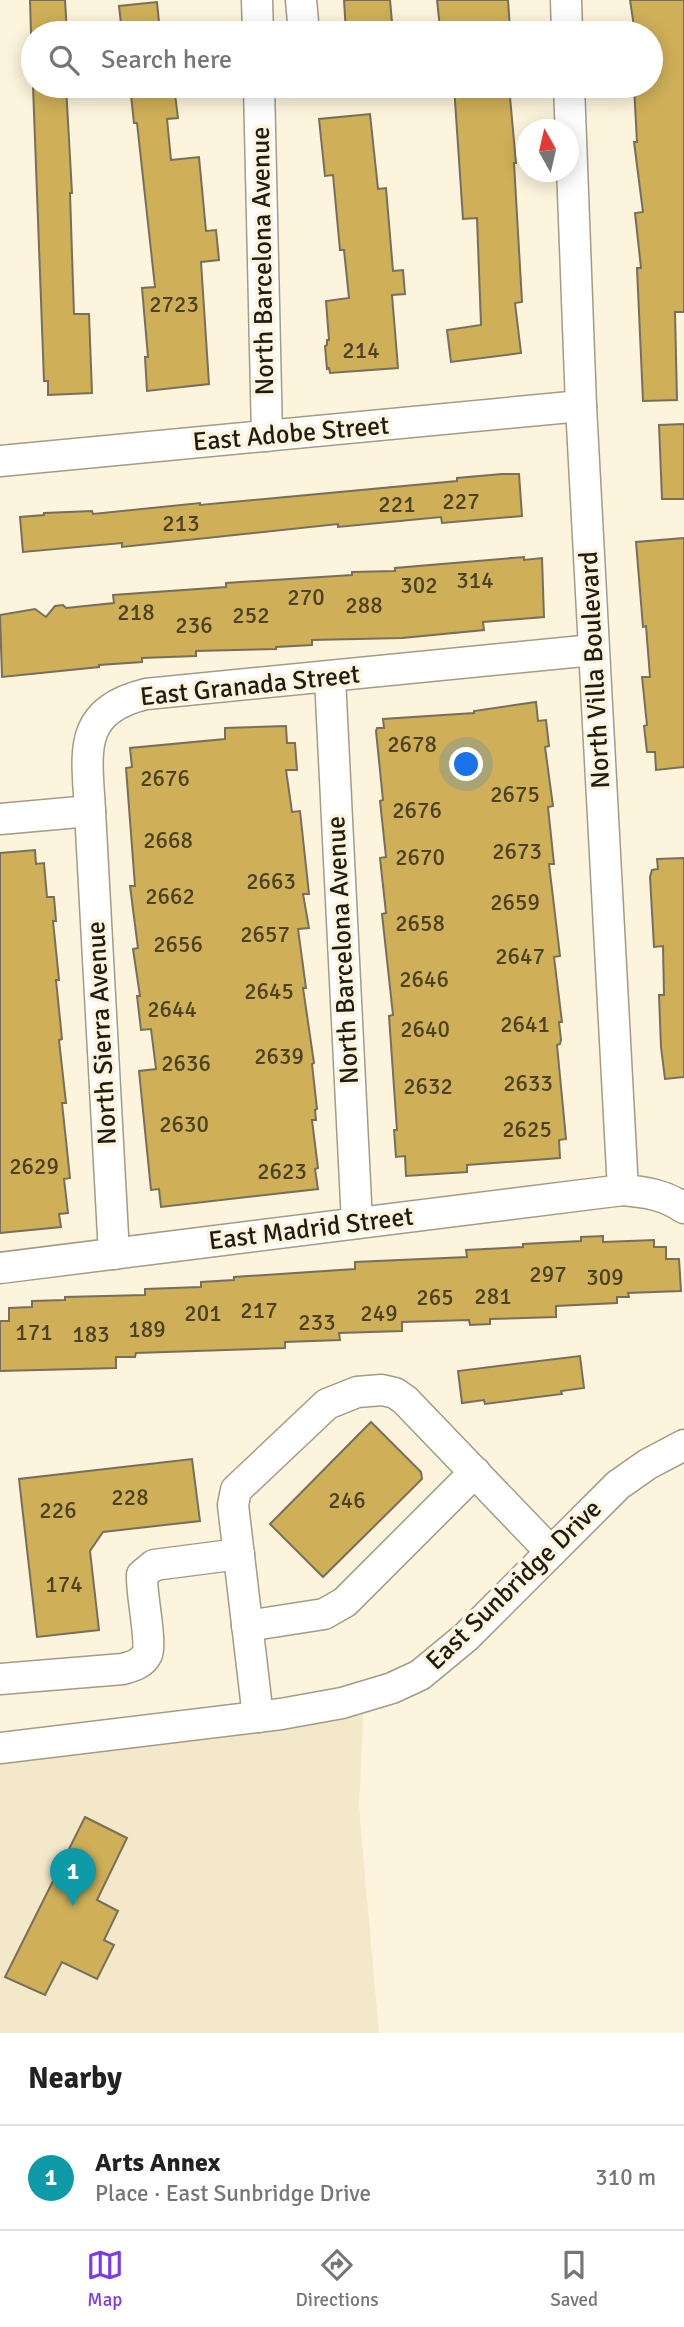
<!DOCTYPE html>
<meta charset="utf-8">
<style>
body{margin:0;font-family:Signika,sans-serif;background:#f6f6f6;color:#222}
.compass{position:absolute;left:516px;top:119px;width:63px;height:63px;border-radius:50%;background:#fff;box-shadow:0 4px 18px #0003;rotate:352deg}
.you{position:absolute;left:467px;top:765px;width:24px;height:24px;margin:-18px;border:5px solid #fff;border-radius:50%;background:#1a73e8;box-shadow:0 0 0 10px #1a73e833}
.badge{display:grid;place-items:center;width:46px;height:46px;border-radius:50%;background:#7c3aed;color:#fff;font-size:23px;font-weight:700}
.pin{position:absolute;translate:-50% -58px;filter:drop-shadow(0 2px 4px #0008)}
.pin::after{content:'';position:absolute;top:37px;width:24px;height:21px;background:inherit;clip-path:polygon(0 0,100% 0,50% 100%)}
.list{margin:0;padding:0;list-style:none}
h2{display:flex;justify-content:space-between;align-items:center;height:91px;margin:0;padding:0 28px;font-size:30px}
h2 small{font-size:23px;font-weight:400;color:#767676}
.list li{display:grid;grid-template-columns:46px 1fr auto;gap:21px;align-items:center;box-sizing:border-box;height:105px;padding:0 28px;border-top:2px solid #e0e0e0}
.list b{display:block;font-size:26px;white-space:nowrap}
.list p{margin:0;font-size:23px;white-space:nowrap;color:#767676}
.list em{font-size:23px;font-style:normal;color:#767676}
.icon{flex:none;width:38px;height:38px;fill:none;stroke:currentColor;stroke-width:2;stroke-linecap:round;stroke-linejoin:round}
.map{position:relative;flex:none;width:684px;height:2033px;overflow:hidden}
.search{position:absolute;background:#fff;box-shadow:0 4px 18px #0003;left:21px;right:21px;top:21px;height:77px;display:flex;align-items:center;gap:18px;box-sizing:border-box;padding:0 24px;border-radius:38px;color:#767676;font-size:26px}
.sheet{height:196px;background:#fff}
nav{display:flex;justify-content:space-around;align-items:center;box-sizing:border-box;height:98px;border-top:2px solid #e0e0e0;background:#fff;font-size:19px;color:#767676}
nav a{display:grid;justify-items:center;gap:4px}
nav .on{color:#7c3aed}
.map>svg:first-child{display:block}
</style>
<div class="map">
<svg width="684" height="2033" viewBox="0 0 684 2033">
<rect width="100%" height="100%" fill="#fcf4dc"/>
<polygon fill="#f3e8ca" points="364,1697 359,1808 379,2033 0,2033 0,1748"/>
<g fill="#cfb058" stroke="#776f5b" stroke-width="2">
<polygon points="30,0 65,0 67,33 31,33"/>
<polygon points="344,0 390,0 393,33 346,33"/>
<polygon points="437,0 508,0 510,29 470,32 469,25 440,28"/>
<polygon points="630,0 684,0 684,312 675,312 677,400 643,401 637,268 641,268 635,213 643,212 634,142 637,142 634,86 651,86 651,33 635,33"/>
<polygon points="157,2 160,33 122,33 119,6"/>
<polygon points="33,86 66,86 72,193 70,193 74,314 89,314 92,393 48,395 48,381 44,381"/>
<polygon points="130,86 174,86 178,118 167,119 171,160 199,157 206,231 216,230 219,260 201,262 209,384 147,391 145,357 148,357 142,288 155,287 137,123 134,123"/>
<polygon points="454,86 509,86 516,163 514,163 522,302 515,303 521,353 451,362 447,330 481,325 477,218 463,219"/>
<polygon points="370,114 378,189 386,188 393,271 403,270 405,294 392,295 398,368 330,373 329,368 327,369 325,346 327,345 327,340 329,340 326,301 349,298 344,250 340,250 333,175 325,176 319,119"/>
<polygon points="684,424 684,499 662,499 659,425"/>
<polygon points="502,474 519,474 522,516 442,523 441,517 338,527 338,524 122,547 122,543 23,552 20,517 44,515 44,513 92,511 93,514 200,503 200,505 457,481 457,478"/>
<polygon points="684,538 684,767 656,770 655,752 647,752 644,726 647,725 642,677 650,677 646,626 643,627 636,542"/>
<polygon points="524,557 524,560 542,558 544,617 483,622 484,630 402,638 312,640 312,645 276,647 276,649 196,651 196,656 142,658 142,662 99,665 99,667 2,677 0,615 35,609 46,617 55,606 63,605 66,608 114,603 113,595 226,587 226,583 352,575 352,572 395,571 395,568"/>
<polygon points="536,702 538,721 546,720 549,746 545,747 553,806 548,807 554,864 549,864 560,956 554,957 562,1022 559,1022 561,1040 560,1044 557,1045 566,1139 559,1140 560,1158 467,1165 467,1172 406,1176 405,1156 396,1157 394,1130 397,1130 389,1016 393,1015 382,914 386,913 380,858 386,857 380,801 383,800 376,731 377,728 384,728 383,719 474,713 474,711"/>
<polygon points="286,726 287,743 295,743 297,770 286,770 292,812 300,811 309,894 303,894 309,928 298,929 306,988 303,988 314,1063 312,1064 317,1109 315,1110 316,1120 312,1120 318,1168 315,1169 318,1189 161,1207 159,1189 151,1190 139,1071 156,1069 151,1029 141,1030 137,996 140,996 133,949 138,948 130,886 135,886 126,768 132,767 130,748 225,739 225,728"/>
<polygon points="35,850 36,864 44,863 47,897 54,897 56,921 53,921 59,980 56,980 62,1039 59,1040 66,1103 62,1103 70,1178 64,1179 68,1213 59,1214 61,1227 0,1233 0,853"/>
<polygon points="684,858 684,1077 665,1079 661,1047 659,995 664,995 663,946 654,947 650,877 652,870 658,869 657,859"/>
<polygon points="603,1236 603,1242 654,1240 654,1247 666,1247 666,1259 679,1259 681,1291 628,1293 629,1297 617,1297 617,1303 556,1306 556,1317 490,1319 490,1324 470,1325 469,1320 402,1322 402,1331 339,1333 340,1340 285,1342 285,1348 136,1353 135,1357 116,1357 116,1368 0,1371 0,1321 9,1321 9,1308 32,1307 32,1301 65,1300 65,1297 145,1295 145,1289 201,1287 201,1282 234,1280 234,1277 355,1269 355,1262 467,1257 466,1250 523,1247 523,1244 581,1241 581,1237"/>
<polygon points="580,1356 584,1388 561,1391 562,1394 530,1398 485,1404 484,1400 462,1403 458,1371"/>
<polygon points="371,1422 421,1472 422,1479 323,1577 270,1524"/>
<polygon points="192,1459 200,1521 103,1532 90,1551 99,1630 37,1637 19,1479"/>
<polygon points="85,1817 127,1838 97,1900 118,1911 104,1940 114,1945 97,1979 62,1962 45,1995 5,1977"/>
</g>
<g fill="none" stroke-linecap="round" stroke-linejoin="round">
<g stroke="#a39b86" stroke-width="33">
<g id="minor">
<polyline points="257,0 258,33"/>
<polyline points="301,0 304,33"/>
<polyline points="566,0 567,33"/>
<polyline points="259,86 267,436"/>
<path d="M569 86 581 406 623 1190C646 1192 665 1195 684 1208"/>
<polyline points="0,461 581,406"/>
<polyline points="330,678 357,1223"/>
<polyline points="90,811 114,1254"/>
<path d="M0 819 90 811C87 753 76 711 146 694L593 650"/>
<polyline points="0,1268 623,1190"/>
<polyline points="247,1626 324,1614 345,1602 475,1472"/>
<path d="M0 1679 123 1669C133 1666 142 1664 147 1654 152 1642 141 1593 142 1575L154 1565 239 1554"/>
<polyline points="258,1717 233,1505 236,1490 327,1404 357,1392 382,1390 395,1393 405,1400 551,1552"/>
<polyline points="0,1748 281,1714 342,1703 392,1688 420,1675 466,1637 618,1485 648,1464 684,1445"/>
</g>
</g>
<use href="#minor" stroke="#fff" stroke-width="30"/>
</g>
<g text-anchor="middle" dominant-baseline="central" stroke-width="7" stroke-linejoin="round" paint-order="stroke">
<g font-size="23" fill="#4b4125">
<text x="174" y="304">2723</text>
<text x="361" y="350">214</text>
<text x="461" y="501">227</text>
<text x="397" y="504">221</text>
<text x="181" y="523">213</text>
<text x="475" y="580">314</text>
<text x="419" y="585">302</text>
<text x="306" y="597">270</text>
<text x="364" y="605">288</text>
<text x="136" y="612">218</text>
<text x="251" y="615">252</text>
<text x="194" y="625">236</text>
<text x="412" y="744">2678</text>
<text x="165" y="778">2676</text>
<text x="515" y="794">2675</text>
<text x="417" y="810">2676</text>
<text x="168" y="840">2668</text>
<text x="517" y="851">2673</text>
<text x="420" y="857">2670</text>
<text x="271" y="881">2663</text>
<text x="170" y="896">2662</text>
<text x="515" y="902">2659</text>
<text x="420" y="923">2658</text>
<text x="265" y="934">2657</text>
<text x="178" y="944">2656</text>
<text x="520" y="956">2647</text>
<text x="424" y="979">2646</text>
<text x="269" y="991">2645</text>
<text x="172" y="1009">2644</text>
<text x="525" y="1024">2641</text>
<text x="425" y="1029">2640</text>
<text x="279" y="1056">2639</text>
<text x="186" y="1063">2636</text>
<text x="528" y="1083">2633</text>
<text x="428" y="1086">2632</text>
<text x="184" y="1124">2630</text>
<text x="527" y="1129">2625</text>
<text x="34" y="1166">2629</text>
<text x="282" y="1171">2623</text>
<text x="548" y="1274">297</text>
<text x="605" y="1277">309</text>
<text x="493" y="1296">281</text>
<text x="435" y="1297">265</text>
<text x="259" y="1310">217</text>
<text x="203" y="1313">201</text>
<text x="379" y="1313">249</text>
<text x="317" y="1322">233</text>
<text x="147" y="1329">189</text>
<text x="34" y="1332">171</text>
<text x="91" y="1334">183</text>
<text x="130" y="1497">228</text>
<text x="347" y="1500">246</text>
<text x="58" y="1510">226</text>
<text x="64" y="1584">174</text>
</g>
<g font-size="26" fill="#1f1c14" stroke="#fcf4dc">
<text transform="translate(263 261) rotate(-91)">North Barcelona Avenue</text>
<text transform="translate(291 434) rotate(-5)">East Adobe Street</text>
<text transform="translate(595 670) rotate(-93)">North Villa Boulevard</text>
<text transform="translate(250 686) rotate(-6)">East Granada Street</text>
<text transform="translate(343 950) rotate(-93)">North Barcelona Avenue</text>
<text transform="translate(102 1033) rotate(-93)">North Sierra Avenue</text>
<text transform="translate(311 1229) rotate(-7)">East Madrid Street</text>
<text transform="translate(514 1585) rotate(-44)">East Sunbridge Drive</text>
</g>
</g>
</svg>
<svg class="compass" viewBox="-18 -18 36 36"><path d="M0-13l5 13h-10z" fill="#e53935"/><path d="M0 13l5-13h-10z" fill="#767676"/></svg>
<div class="you"></div>
<div class="pin badge" style="left:73px;top:1906px;background:#0f9aa8">1</div>
<div class="search"><svg class="icon" aria-label="search" viewBox="0 0 24 24"><circle cx="10" cy="10" r="6"/><path d="M15 15l6 6"/></svg>Search here</div>
</div>
<section class="sheet">
<h2>Nearby<small></small></h2>
<ul class="list">
<li><span class="badge" style="background:#0f9aa8">1</span><div><b>Arts Annex</b><p>Place · East Sunbridge Drive</p></div><em>310 m</em></li>
</ul>
</section>
<nav>
<a class="on"><svg class="icon" aria-label="map" viewBox="0 0 24 24"><path d="M3 6l6-2 6 2 6-2v14l-6 2-6-2-6 2zM9 4v14M15 6v14"/></svg>Map</a>
<a><svg class="icon" aria-label="directions" viewBox="0 0 24 24"><path d="M12 3l9 9-9 9-9-9zM9 14v-3h6M13 9l2 2-2 2"/></svg>Directions</a>
<a><svg class="icon" aria-label="saved" viewBox="0 0 24 24"><path d="M7 4h10v16l-5-4-5 4z"/></svg>Saved</a>
</nav>
